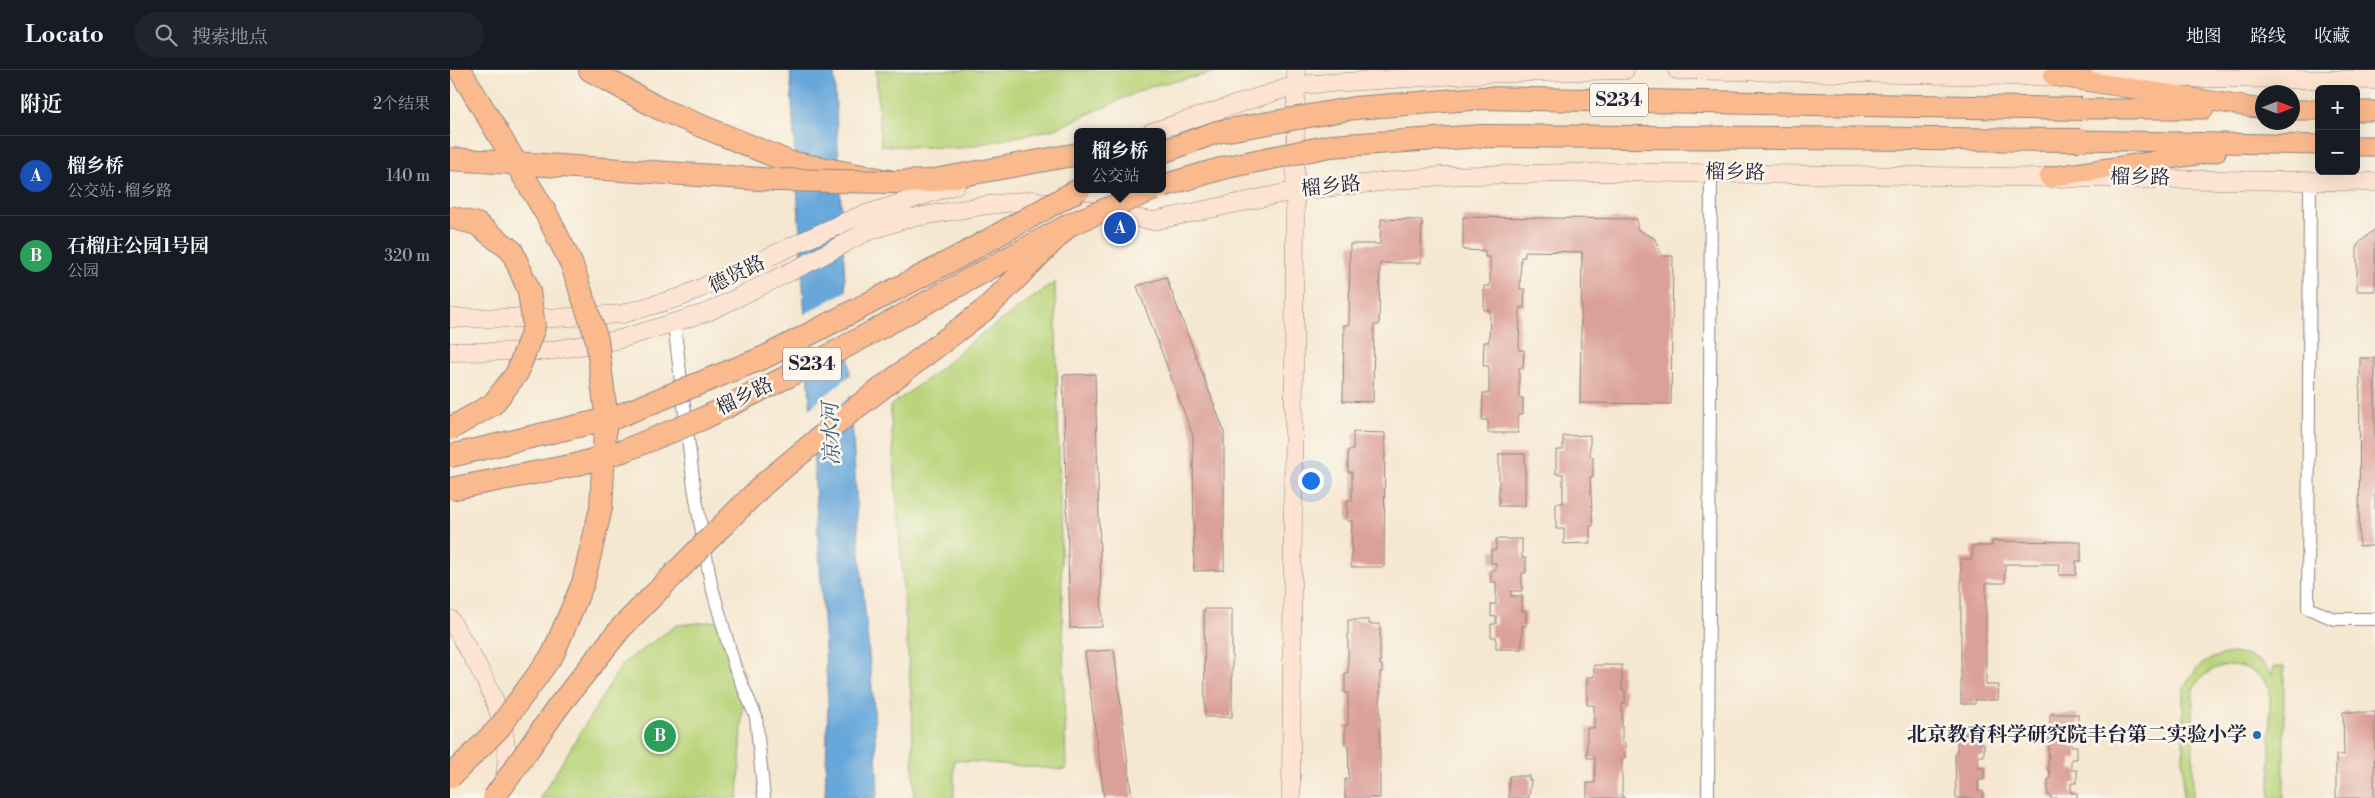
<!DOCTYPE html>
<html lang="zh">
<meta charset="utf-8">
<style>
body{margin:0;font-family:"Libre Bodoni","Noto Serif SC",serif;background:#20242c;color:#f1f3f6}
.controls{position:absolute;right:15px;top:15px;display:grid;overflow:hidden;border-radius:8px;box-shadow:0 5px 20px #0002}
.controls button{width:45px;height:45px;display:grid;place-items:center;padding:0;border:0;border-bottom:1px solid #363941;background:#171b24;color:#f1f3f6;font:25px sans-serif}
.compass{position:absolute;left:1805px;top:15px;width:45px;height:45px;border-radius:50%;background:#171b24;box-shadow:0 5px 20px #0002;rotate:90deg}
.you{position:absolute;left:860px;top:410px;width:18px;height:18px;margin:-12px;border:4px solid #fff;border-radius:50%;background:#1a73e8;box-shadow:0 0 0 8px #1a73e833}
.badge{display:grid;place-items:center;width:32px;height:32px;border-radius:50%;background:#d93025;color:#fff;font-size:16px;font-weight:700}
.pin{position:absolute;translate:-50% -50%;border:2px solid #fff;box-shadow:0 1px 5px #0006}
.popup{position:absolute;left:624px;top:58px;width:92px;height:65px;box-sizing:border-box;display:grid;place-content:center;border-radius:8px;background:#171b24;filter:drop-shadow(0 1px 4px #0005);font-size:16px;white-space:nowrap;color:#9ea1a6}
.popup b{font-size:19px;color:#f1f3f6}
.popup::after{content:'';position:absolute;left:50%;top:100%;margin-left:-10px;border:10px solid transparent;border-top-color:#171b24}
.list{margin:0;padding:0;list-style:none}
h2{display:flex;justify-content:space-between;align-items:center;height:65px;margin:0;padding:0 20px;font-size:21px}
h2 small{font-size:16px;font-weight:400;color:#9ea1a6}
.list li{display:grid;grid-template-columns:32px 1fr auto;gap:15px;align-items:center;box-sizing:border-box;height:80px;padding:0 20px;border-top:1px solid #363941}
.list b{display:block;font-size:19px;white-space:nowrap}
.list p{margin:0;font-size:16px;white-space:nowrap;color:#9ea1a6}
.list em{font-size:16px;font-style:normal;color:#9ea1a6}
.icon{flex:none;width:28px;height:28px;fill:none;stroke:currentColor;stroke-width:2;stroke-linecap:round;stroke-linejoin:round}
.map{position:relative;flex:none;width:1925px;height:728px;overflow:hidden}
header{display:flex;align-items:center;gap:30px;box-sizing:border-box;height:70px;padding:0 25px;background:#171b24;border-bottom:1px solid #363941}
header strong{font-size:24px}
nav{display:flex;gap:28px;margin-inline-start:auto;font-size:18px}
.search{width:350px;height:45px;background:#20242c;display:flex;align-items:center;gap:12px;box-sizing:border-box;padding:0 18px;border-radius:28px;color:#9ea1a6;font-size:19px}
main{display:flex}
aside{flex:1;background:#171b24}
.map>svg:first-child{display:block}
</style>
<header>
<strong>Locato</strong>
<div class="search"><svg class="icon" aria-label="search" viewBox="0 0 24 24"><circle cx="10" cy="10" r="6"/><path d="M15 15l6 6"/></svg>搜索地点</div>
<nav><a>地图</a><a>路线</a><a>收藏</a></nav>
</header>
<main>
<aside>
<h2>附近<small>2个结果</small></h2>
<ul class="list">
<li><span class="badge" style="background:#1a4fb4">A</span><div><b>榴乡桥</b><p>公交站 · 榴乡路</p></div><em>140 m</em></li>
<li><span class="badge" style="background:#2e9e5b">B</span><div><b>石榴庄公园1号园</b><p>公园</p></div><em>320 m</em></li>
</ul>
</aside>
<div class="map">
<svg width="1925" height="728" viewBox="0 0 1925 728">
<rect width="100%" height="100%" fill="#fbf7ec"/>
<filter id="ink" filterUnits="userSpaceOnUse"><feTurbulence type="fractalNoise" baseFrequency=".02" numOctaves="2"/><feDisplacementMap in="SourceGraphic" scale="10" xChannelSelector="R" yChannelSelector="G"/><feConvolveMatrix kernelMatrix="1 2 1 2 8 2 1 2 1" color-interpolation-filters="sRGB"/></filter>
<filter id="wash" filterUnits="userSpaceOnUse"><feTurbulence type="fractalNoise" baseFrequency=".0096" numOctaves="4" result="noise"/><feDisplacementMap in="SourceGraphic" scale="20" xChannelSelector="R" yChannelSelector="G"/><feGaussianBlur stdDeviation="1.12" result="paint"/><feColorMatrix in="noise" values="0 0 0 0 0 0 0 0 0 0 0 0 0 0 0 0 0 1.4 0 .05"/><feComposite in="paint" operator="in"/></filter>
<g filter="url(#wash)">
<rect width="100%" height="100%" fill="#f5e7d0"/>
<g fill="#b9d47a" stroke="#6e7b5a">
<polygon points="426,0 779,0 701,16 605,59 512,78 431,76"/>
<polygon points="605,212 616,700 504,690 504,728 464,728 462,641 440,336 481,306 530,265"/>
<polygon points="267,551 295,603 288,728 90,728 173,593 227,555"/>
<path d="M1784 583C1799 585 1815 591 1822 605L1823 597H1834V728H1820V619C1801 588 1762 587 1743 619V728H1733V624C1738 599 1760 585 1784 583Z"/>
</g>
<polygon fill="#67a7da" stroke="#44648a" points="340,0 384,0 408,461 424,640 428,722 426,728 375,728 378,631"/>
<g fill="#f5e7d0">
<polygon points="398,220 401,281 356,305 353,245"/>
<polygon points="403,303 404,323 360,362 359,339"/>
</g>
<g id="blocks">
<g fill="#dba097">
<polygon points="1013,147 1187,149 1187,159 1205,169 1212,186 1223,186 1221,334 1130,333 1132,182 1075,181 1075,187 1071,187 1070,219 1075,219 1074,238 1070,237 1069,280 1074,280 1073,298 1069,298 1069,328 1073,328 1073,344 1068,344 1068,363 1038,363 1038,350 1032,350 1033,323 1039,323 1039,296 1033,296 1034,272 1039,272 1040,240 1034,240 1034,216 1040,216 1040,187 1035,187 1035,181 1013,180"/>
<polygon points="931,149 972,150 971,193 930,193 929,255 924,255 923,332 893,331 894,255 899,255 900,174 930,174"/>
<polygon points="1925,159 1925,221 1907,221 1907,175"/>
<polygon points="716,207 774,361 774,500 744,501 743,366 687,216"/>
<polygon points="1910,288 1925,288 1925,476 1909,476"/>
<polygon points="645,304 652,557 620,558 613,305"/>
<polygon points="903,362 935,363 934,497 901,497 902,451 897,451 897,430 902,430 902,402 898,402 898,380 903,380"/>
<polygon points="1140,365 1140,387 1143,387 1143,407 1140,407 1143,456 1140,456 1140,473 1114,474 1114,459 1106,459 1106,433 1113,433 1113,404 1106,404 1106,380 1113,380 1113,366"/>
<rect x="1049" y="384" width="26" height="52"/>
<polygon points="1046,469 1072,469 1072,488 1076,488 1076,503 1072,503 1072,521 1061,521 1061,526 1072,526 1072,541 1076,541 1076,556 1072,556 1072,579 1046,579 1046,567 1041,567 1041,554 1046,554 1046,546 1041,547 1041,534 1046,534 1046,512 1041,512 1041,500 1046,500 1046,493 1041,493 1041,480 1046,480"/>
<polygon points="1542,471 1631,472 1631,491 1626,491 1626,505 1609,505 1610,494 1555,494 1555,513 1536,513 1536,615 1549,615 1548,630 1525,630 1525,634 1511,634 1511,489 1522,489 1522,476 1542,476"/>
<polygon points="754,539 782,539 782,647 755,647"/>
<polygon points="898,550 919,550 919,554 930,554 930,595 932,595 932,602 930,602 930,728 895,728 895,709 899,709 898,675 895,675 895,655 898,655 898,623 895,623 895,603 898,603"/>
<polygon points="664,580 682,728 654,728 635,582"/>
<polygon points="1144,595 1172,595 1172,620 1175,620 1175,634 1172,634 1172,673 1175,673 1175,688 1172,688 1172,726 1175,728 1137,728 1137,713 1145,713 1145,688 1137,688 1137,658 1144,658 1144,635 1137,635 1137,607 1144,607"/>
<polygon points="1893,642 1925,642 1924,728 1886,728 1886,685 1894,685"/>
<polygon points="1600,644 1628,644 1628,664 1621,664 1621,676 1627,676 1627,689 1621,689 1621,700 1627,700 1627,713 1621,713 1621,723 1627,723 1627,728 1600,728 1600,725 1598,725 1598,709 1600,709 1600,701 1598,701"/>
<polygon points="1507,664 1528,664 1528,673 1534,673 1534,686 1528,686 1528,698 1534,698 1534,710 1528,710 1528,721 1533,721 1533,728 1506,728 1505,682 1507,682"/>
<polygon points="1059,706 1079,706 1079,710 1081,710 1079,728 1059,728"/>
</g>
</g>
</g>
<g filter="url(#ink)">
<use href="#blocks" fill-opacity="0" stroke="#8c8486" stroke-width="1"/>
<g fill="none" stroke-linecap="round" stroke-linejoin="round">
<g stroke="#8c8486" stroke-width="14">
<g id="street">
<polyline points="1860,111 1858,538 1884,549 1925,549"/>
<polyline points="224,254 244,417 261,514 285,598 306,647 314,728"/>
<polyline points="1258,728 1261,103"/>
</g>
</g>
<g stroke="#8c8486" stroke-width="19">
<g id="secondary">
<polyline points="1227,0 1617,7"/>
<polyline points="1648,7 1925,10"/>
<polyline points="701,62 846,15 1025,4 1175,0"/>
<polyline points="0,248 104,248 172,244 231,227 404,148 506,115"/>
<polyline points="0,282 97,281 167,270 258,242 360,192 414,163 455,149 538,135 583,130 703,151 844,121 990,106 1160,102 1925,112"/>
<path d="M0 549C29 598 67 653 54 713"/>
<polyline points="841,728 846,0"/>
</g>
</g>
<g stroke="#8c8486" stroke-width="21">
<g id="primary">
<polyline points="1603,6 1812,39"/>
<polyline points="1632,39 1754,39"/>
<polyline points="1842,40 1869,40"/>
<polyline points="1906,41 1925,41"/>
<polyline points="1630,70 1869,75"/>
<polyline points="1906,76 1925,76"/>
<polyline points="1599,107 1766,82"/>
</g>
</g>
<g stroke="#8c8486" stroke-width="24">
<polyline id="highway" points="140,0 210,39 339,92 444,112 479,111 628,84"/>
</g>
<use href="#street" stroke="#fff" stroke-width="12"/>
<use href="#secondary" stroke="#fde3d1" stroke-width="18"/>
<use href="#primary" stroke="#fbba8d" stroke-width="19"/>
<use href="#highway" stroke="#fbba8d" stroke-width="22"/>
<g stroke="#8c8486" stroke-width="24" stroke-linecap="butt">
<g id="highway-bridge">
<polyline points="712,82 767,62 905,38 1033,28 1632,39"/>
<polyline points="0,89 326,110 444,112"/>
<polyline points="712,116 777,97 880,76 1031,66 1630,70"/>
<polyline points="0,147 27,154 62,181 79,221 84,257 67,303 43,334 0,359"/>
<polyline points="0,386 166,347 315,287 510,186 630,119"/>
<polyline points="0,419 125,395 173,381 252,349 369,291 619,155 704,119"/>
<polyline points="0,707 49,658 103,584 133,513 151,438 156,343 147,270 122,195 97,145 10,0"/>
<polyline points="44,728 108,637 171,558 254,474 315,413 403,340 537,238 619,155"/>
</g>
</g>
<use href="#highway-bridge" stroke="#fbba8d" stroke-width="22"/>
</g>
</g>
<circle fill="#1f6fb2" stroke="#fbf7ec" stroke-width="2" cx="1807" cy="665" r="5"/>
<g text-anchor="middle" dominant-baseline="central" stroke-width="5" stroke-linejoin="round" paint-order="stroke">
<g fill="#fbf7ec" stroke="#636270" stroke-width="1">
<rect x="1140" y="13.5" width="58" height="33" rx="4"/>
<rect x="333" y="277.5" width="58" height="33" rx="4"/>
</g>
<g font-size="19" font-weight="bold" fill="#22223b">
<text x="1169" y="30">S234</text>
<text x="362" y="294">S234</text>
</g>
<g font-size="20" fill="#22223b" stroke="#fbf7ec">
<text transform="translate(1285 103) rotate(1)">榴乡路</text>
<text transform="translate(1690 108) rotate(1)">榴乡路</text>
<text transform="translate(881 117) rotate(-6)">榴乡路</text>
<text transform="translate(287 205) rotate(-26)">德贤路</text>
<text transform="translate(295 327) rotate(-26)">榴乡路</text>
</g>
<g font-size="20" font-weight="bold" fill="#22223b" stroke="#fbf7ec" text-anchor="end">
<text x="1797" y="665">北京教育科学研究院丰台第二实验小学</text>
</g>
<g font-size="21" font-style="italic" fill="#3e577b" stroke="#fbf7ec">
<text transform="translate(382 364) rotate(-92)">凉水河</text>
</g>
</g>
</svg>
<div class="controls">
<button>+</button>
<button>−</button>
</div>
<svg class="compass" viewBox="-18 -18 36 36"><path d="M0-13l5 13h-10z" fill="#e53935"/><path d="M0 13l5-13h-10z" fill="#9ea1a6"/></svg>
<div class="you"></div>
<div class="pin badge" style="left:670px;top:158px;background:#1a4fb4">A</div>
<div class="popup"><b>榴乡桥</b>公交站</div>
<div class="pin badge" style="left:210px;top:666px;background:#2e9e5b">B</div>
</div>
</main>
